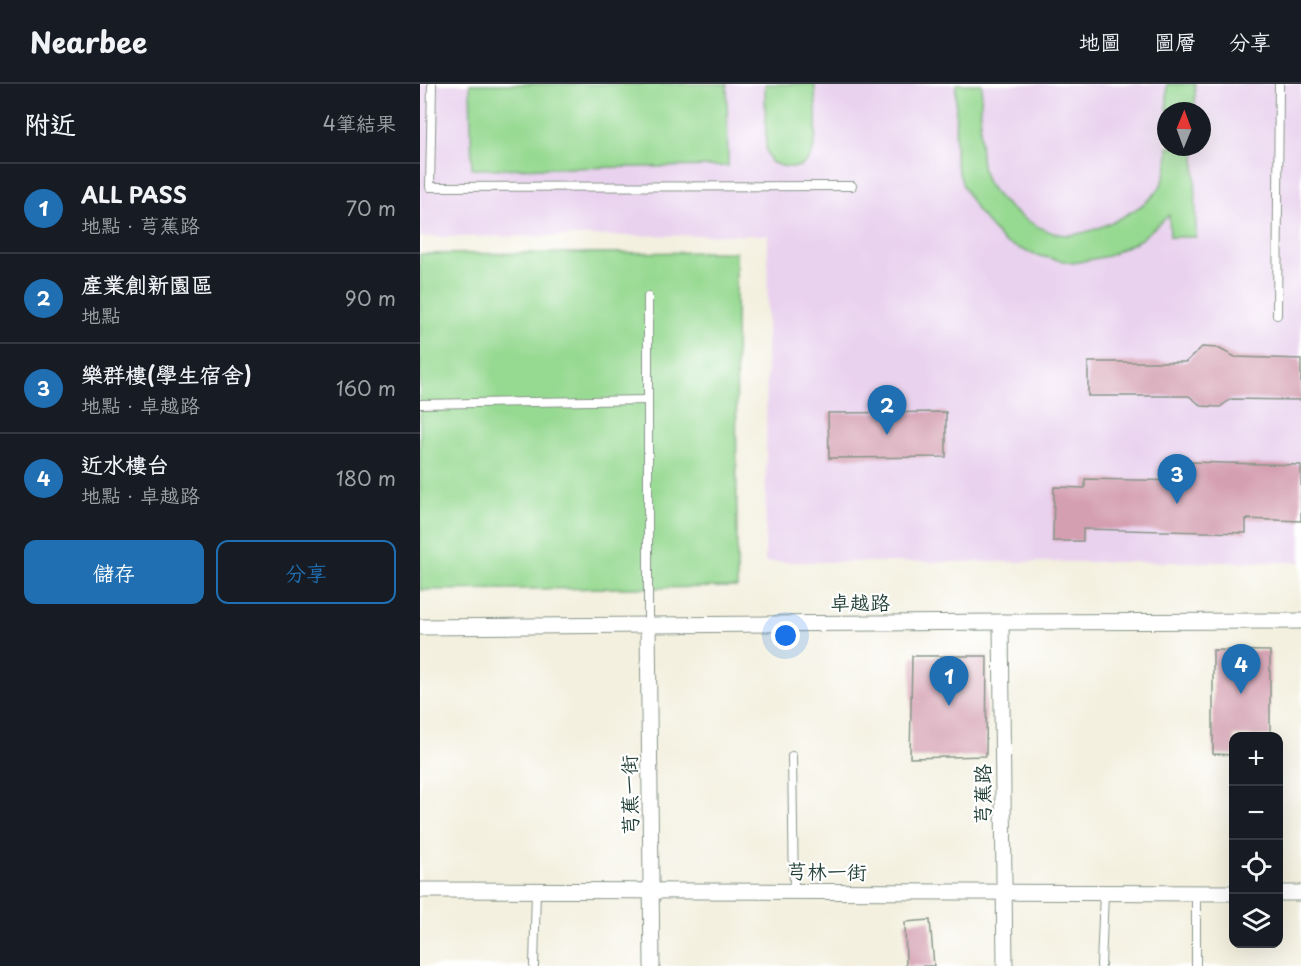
<!DOCTYPE html>
<html lang="zh-TW">
<meta charset="utf-8">
<style>
body{margin:0;font-family:"Playpen Sans","LXGW WenKai TC",sans-serif;background:#242831;color:#f1f3f6}
.controls{position:absolute;right:18px;bottom:18px;display:grid;overflow:hidden;border-radius:12px;box-shadow:0 6px 24px #0002}
.controls button{width:54px;height:54px;display:grid;place-items:center;padding:0;border:0;border-bottom:2px solid #363941;background:#171b24;color:#f1f3f6;font:30px sans-serif}
.compass{position:absolute;left:737px;top:18px;width:54px;height:54px;border-radius:50%;background:#171b24;box-shadow:0 6px 24px #0002;rotate:1deg}
.you{position:absolute;left:366px;top:552px;width:21px;height:21px;margin:-15px;border:4px solid #fff;border-radius:50%;background:#1a73e8;box-shadow:0 0 0 9px #1a73e833}
.badge{display:grid;place-items:center;width:39px;height:39px;border-radius:50%;background:#1f6fb2;color:#fff;font-size:20px;font-weight:700}
.pin{position:absolute;translate:-50% -50px;filter:drop-shadow(0 2px 3px #0008)}
.pin::after{content:'';position:absolute;top:32px;width:21px;height:18px;background:inherit;clip-path:polygon(0 0,100% 0,50% 100%)}
.list{margin:0;padding:0;list-style:none}
h2{display:flex;justify-content:space-between;align-items:center;height:78px;margin:0;padding:0 24px;font-size:26px}
h2 small{font-size:20px;font-weight:400;color:#9ea1a6}
.list li{display:grid;grid-template-columns:39px 1fr auto;gap:18px;align-items:center;box-sizing:border-box;height:90px;padding:0 24px;border-top:2px solid #363941}
.list b{display:block;font-size:22px;white-space:nowrap}
.list p{margin:0;font-size:20px;white-space:nowrap;color:#9ea1a6}
.list em{font-size:20px;font-style:normal;color:#9ea1a6}
.actions{display:flex;gap:12px;padding:18px 24px}
.actions a{flex:1;padding:14px 0;border:2px solid #1f6fb2;border-radius:12px;text-align:center;font-size:21px;color:#1f6fb2}
.actions .main{background:#1f6fb2;color:#fff}
.icon{flex:none;width:33px;height:33px;fill:none;stroke:currentColor;stroke-width:2;stroke-linecap:round;stroke-linejoin:round}
.map{position:relative;flex:none;width:881px;height:882px;overflow:hidden}
header{display:flex;align-items:center;gap:36px;box-sizing:border-box;height:84px;padding:0 30px;background:#171b24;border-bottom:2px solid #363941}
header strong{font-size:28px}
nav{display:flex;gap:33px;margin-inline-start:auto;font-size:21px}
main{display:flex}
aside{flex:1;background:#171b24}
.map>svg:first-child{display:block}
</style>
<header>
<strong>Nearbee</strong>
<nav><a>地圖</a><a>圖層</a><a>分享</a></nav>
</header>
<main>
<aside>
<h2>附近<small>4筆結果</small></h2>
<ul class="list">
<li><span class="badge">1</span><div><b>ALL PASS</b><p>地點 · 芎蕉路</p></div><em>70 m</em></li>
<li><span class="badge">2</span><div><b>產業創新園區</b><p>地點</p></div><em>90 m</em></li>
<li><span class="badge">3</span><div><b>樂群樓(學生宿舍)</b><p>地點 · 卓越路</p></div><em>160 m</em></li>
<li><span class="badge">4</span><div><b>近水樓台</b><p>地點 · 卓越路</p></div><em>180 m</em></li>
</ul>
<div class="actions"><a class="main">儲存</a><a>分享</a></div>
</aside>
<div class="map">
<svg width="881" height="882" viewBox="0 0 881 882">
<rect width="100%" height="100%" fill="#fff"/>
<filter id="ink" filterUnits="userSpaceOnUse"><feTurbulence type="fractalNoise" baseFrequency=".0167" numOctaves="2"/><feDisplacementMap in="SourceGraphic" scale="12" xChannelSelector="R" yChannelSelector="G"/><feConvolveMatrix kernelMatrix="1 2 1 2 8 2 1 2 1" color-interpolation-filters="sRGB"/></filter>
<filter id="wash" filterUnits="userSpaceOnUse"><feTurbulence type="fractalNoise" baseFrequency=".008" numOctaves="4" result="noise"/><feDisplacementMap in="SourceGraphic" scale="24" xChannelSelector="R" yChannelSelector="G"/><feGaussianBlur stdDeviation="1.35" result="paint"/><feColorMatrix in="noise" values="0 0 0 0 0 0 0 0 0 0 0 0 0 0 0 0 0 1.4 0 .05"/><feComposite in="paint" operator="in"/></filter>
<g filter="url(#wash)">
<rect width="100%" height="100%" fill="#f3f0df"/>
<path fill="#e9d2ee" fill-rule="evenodd" d="M0 0H881V478H345L348 151 0 153ZM746 27H782V63H746Z"/>
<g fill="#96d991" stroke="#5a8b62" stroke-width="1.5">
<polygon points="50,0 307,0 308,82 52,85"/>
<path d="M345 0H395C395 34 408 103 351 78L346 66Z"/>
<path d="M536 0H562C561 24 556 81 568 100 582 122 621 151 648 151 673 150 727 125 740 103 747 91 748 76 748 63H775L776 153H750L749 131 721 155 688 172 653 179 615 171 584 158 557 127 543 102 535 77Z"/>
<rect x="747" y="0" width="28" height="27"/>
<polygon points="316,168 317,503 0,506 0,170"/>
</g>
<g id="blocks">
<g fill="#d49fb0">
<polygon points="782,263 798,264 815,273 881,275 881,316 811,315 800,323 782,322 769,312 668,312 668,278 766,278"/>
<polygon points="526,328 526,373 409,374 408,329"/>
<polygon points="769,378 881,381 881,437 826,435 826,449 663,445 663,457 633,457 634,403 665,404 665,395 768,397"/>
<polygon points="793,566 850,567 850,652 814,652 814,671 793,670"/>
<polygon points="492,572 567,572 566,672 490,674"/>
<polygon points="510,836 514,882 486,882 485,838"/>
</g>
</g>
</g>
<g filter="url(#ink)">
<use href="#blocks" fill-opacity="0" stroke="#89968a" stroke-width="1.5"/>
<g fill="none" stroke-linecap="round" stroke-linejoin="round">
<g stroke="#89968a" stroke-width="10">
<g id="lane">
<polyline points="12,0 10,103 432,102"/>
<polyline points="228,213 228,540"/>
<polyline points="857,231 859,0"/>
<polyline points="0,320 228,316"/>
<polyline points="372,672 374,807"/>
<polyline points="776,809 776,882"/>
<polyline points="114,882 116,806"/>
<polyline points="681,882 684,809"/>
</g>
</g>
<g stroke="#89968a" stroke-width="17">
<g id="street">
<polyline points="581,538 585,882"/>
<polyline points="228,540 232,882"/>
<polyline points="0,543 581,538 881,537"/>
<polyline points="0,806 814,809"/>
<polyline points="858,809 881,809"/>
</g>
</g>
<use href="#lane" stroke="#fff" stroke-width="8"/>
<use href="#street" stroke="#fff" stroke-width="15"/>
</g>
</g>
<g text-anchor="middle" dominant-baseline="central" stroke-width="4.5" stroke-linejoin="round" paint-order="stroke">
<g font-size="20" fill="#1f3d34" stroke="#fff">
<text x="440" y="518">卓越路</text>
<text transform="translate(562 710) rotate(-90)">芎蕉路</text>
<text transform="translate(209 711) rotate(-91)">芎蕉一街</text>
<text transform="translate(407 787) rotate(1)">芎林一街</text>
</g>
</g>
</svg>
<div class="controls">
<button>+</button>
<button>−</button>
<button><svg class="icon" aria-label="locate" viewBox="0 0 24 24"><circle cx="12" cy="12" r="6"/><path d="M12 2v4M12 18v4M2 12h4M18 12h4"/></svg></button>
<button><svg class="icon" aria-label="layers" viewBox="0 0 24 24"><path d="M12 4l9 5-9 5-9-5zM3 14l9 5 9-5"/></svg></button>
</div>
<svg class="compass" viewBox="-18 -18 36 36"><path d="M0-13l5 13h-10z" fill="#e53935"/><path d="M0 13l5-13h-10z" fill="#9ea1a6"/></svg>
<div class="you"></div>
<div class="pin badge" style="left:529px;top:622px">1</div>
<div class="pin badge" style="left:467px;top:351px">2</div>
<div class="pin badge" style="left:757px;top:420px">3</div>
<div class="pin badge" style="left:821px;top:610px">4</div>
</div>
</main>
